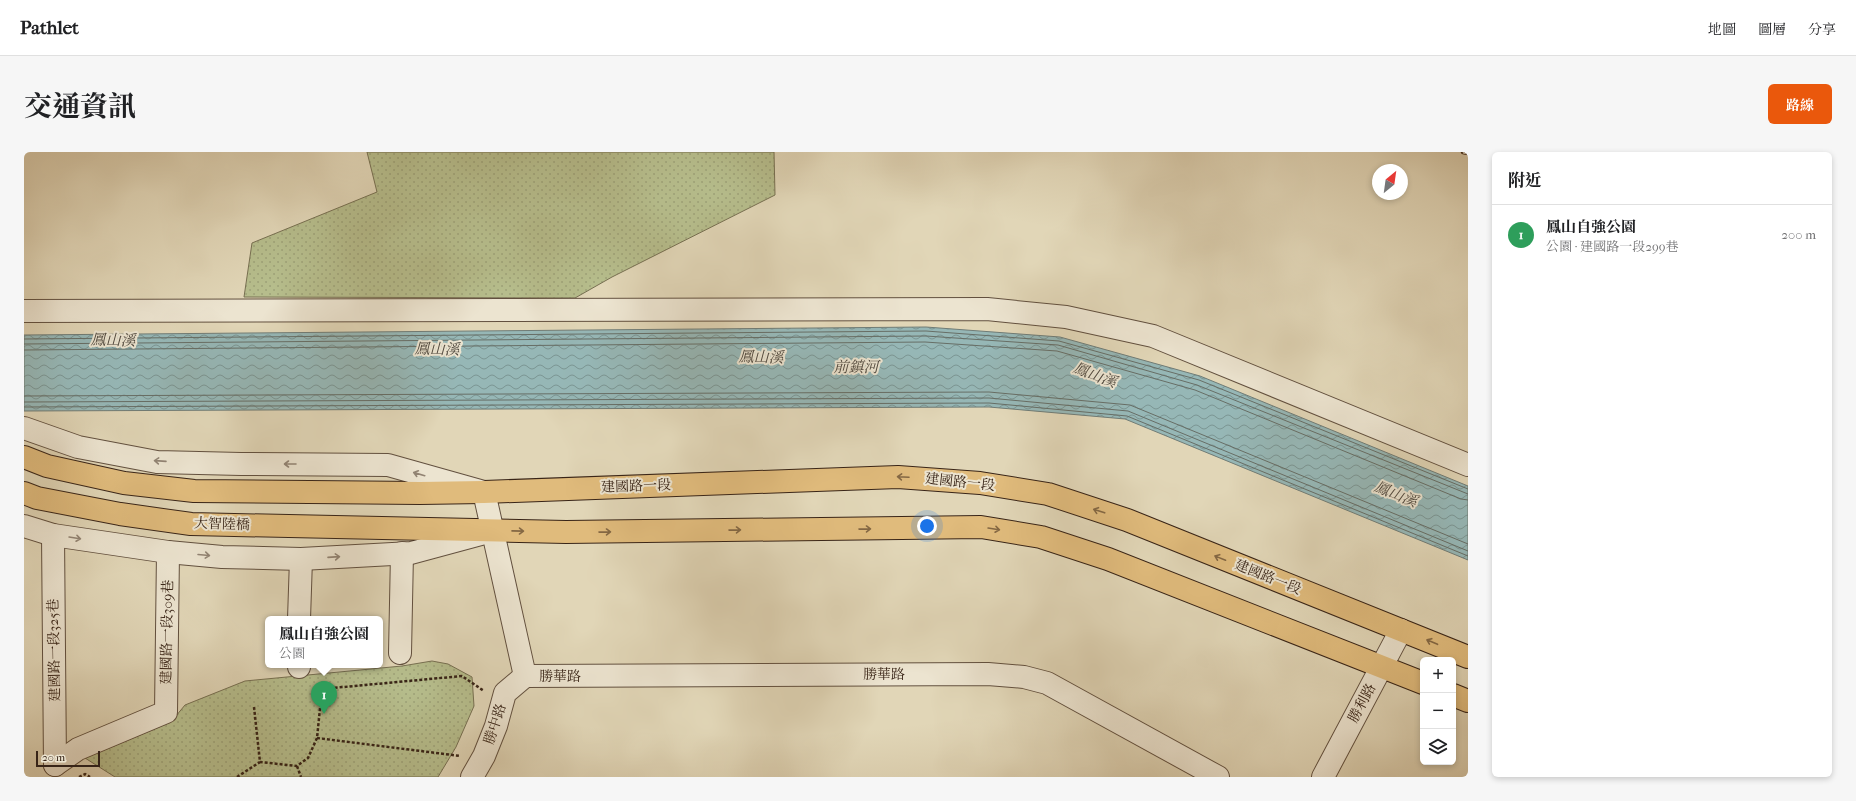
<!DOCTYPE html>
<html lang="zh-TW">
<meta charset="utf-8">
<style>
body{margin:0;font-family:"IM FELL French Canon","Noto Serif TC",serif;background:#f6f6f6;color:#202124}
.controls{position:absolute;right:12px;bottom:12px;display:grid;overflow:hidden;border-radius:6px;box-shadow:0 2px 6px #0003}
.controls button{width:36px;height:36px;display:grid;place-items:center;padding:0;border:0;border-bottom:1px solid #e0e0e0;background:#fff;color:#202124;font:20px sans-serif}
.compass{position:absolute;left:1348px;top:12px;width:36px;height:36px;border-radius:50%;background:#fff;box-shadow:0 2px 6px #0003;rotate:29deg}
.scale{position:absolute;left:12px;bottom:10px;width:64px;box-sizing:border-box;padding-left:4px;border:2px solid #382417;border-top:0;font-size:11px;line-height:14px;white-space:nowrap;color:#382417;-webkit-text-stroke:3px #ece4d0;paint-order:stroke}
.you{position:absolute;left:903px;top:374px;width:14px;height:14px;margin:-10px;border:3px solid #fff;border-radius:50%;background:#1a73e8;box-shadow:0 0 0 6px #1a73e833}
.badge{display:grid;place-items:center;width:26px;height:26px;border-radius:50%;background:#ea580c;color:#fff;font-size:13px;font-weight:700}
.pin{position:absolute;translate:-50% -33px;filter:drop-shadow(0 1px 2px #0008)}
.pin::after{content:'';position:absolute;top:21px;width:14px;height:12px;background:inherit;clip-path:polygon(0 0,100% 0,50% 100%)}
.popup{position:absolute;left:241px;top:464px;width:118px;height:52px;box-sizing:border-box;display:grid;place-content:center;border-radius:6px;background:#fff;filter:drop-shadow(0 1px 3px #0005);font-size:13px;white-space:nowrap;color:#757577}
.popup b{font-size:15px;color:#202124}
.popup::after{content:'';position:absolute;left:50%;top:100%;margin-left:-8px;border:8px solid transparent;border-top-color:#fff}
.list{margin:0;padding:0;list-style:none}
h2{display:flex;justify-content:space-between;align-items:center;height:52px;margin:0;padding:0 16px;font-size:17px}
h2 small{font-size:13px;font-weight:400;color:#757577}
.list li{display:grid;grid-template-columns:26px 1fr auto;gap:12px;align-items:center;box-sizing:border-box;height:60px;padding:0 16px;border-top:1px solid #e0e0e0}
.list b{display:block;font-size:15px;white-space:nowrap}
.list p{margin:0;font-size:13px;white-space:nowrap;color:#757577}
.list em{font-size:13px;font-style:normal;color:#757577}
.icon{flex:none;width:22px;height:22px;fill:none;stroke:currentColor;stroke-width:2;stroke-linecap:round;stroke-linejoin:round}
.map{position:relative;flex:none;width:1444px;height:625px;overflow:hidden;border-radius:6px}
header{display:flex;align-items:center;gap:24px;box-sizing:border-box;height:56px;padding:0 20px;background:#fff;border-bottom:1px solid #e0e0e0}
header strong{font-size:19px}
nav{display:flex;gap:22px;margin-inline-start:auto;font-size:14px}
.intro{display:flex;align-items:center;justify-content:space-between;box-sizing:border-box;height:96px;padding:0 24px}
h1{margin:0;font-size:28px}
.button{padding:10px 18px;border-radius:6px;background:#ea580c;color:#fff;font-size:14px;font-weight:700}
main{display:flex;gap:24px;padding:0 24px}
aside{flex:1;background:#fff;border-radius:6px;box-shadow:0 2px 6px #0003}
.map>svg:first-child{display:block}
</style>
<header>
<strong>Pathlet</strong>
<nav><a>地圖</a><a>圖層</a><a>分享</a></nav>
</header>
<div class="intro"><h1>交通資訊</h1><a class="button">路線</a></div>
<main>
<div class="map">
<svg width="1444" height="625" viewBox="0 0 1444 625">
<defs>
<pattern id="grass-dots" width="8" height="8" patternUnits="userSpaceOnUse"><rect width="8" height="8" fill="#b6bd8c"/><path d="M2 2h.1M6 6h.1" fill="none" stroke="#9da278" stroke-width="1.8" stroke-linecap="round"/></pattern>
<pattern id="water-waves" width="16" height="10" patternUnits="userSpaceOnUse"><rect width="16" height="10" fill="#96b7b6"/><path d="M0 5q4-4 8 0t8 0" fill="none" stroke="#7b9593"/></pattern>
</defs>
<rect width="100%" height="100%" fill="#e1d6b7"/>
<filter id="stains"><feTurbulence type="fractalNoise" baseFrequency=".005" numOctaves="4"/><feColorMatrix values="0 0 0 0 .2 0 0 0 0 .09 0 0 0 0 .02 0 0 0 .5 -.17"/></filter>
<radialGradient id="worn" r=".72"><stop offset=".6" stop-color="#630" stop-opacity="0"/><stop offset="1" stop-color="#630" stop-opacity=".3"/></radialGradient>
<g fill="url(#grass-dots)" stroke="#777052">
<polygon points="343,0 750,0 751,43 588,125 551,146 220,145 228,91 353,40"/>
<polygon points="408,509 424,512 448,525 450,554 432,595 414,625 91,625 61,606 147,570 161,553 221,529 378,514"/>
</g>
<polygon fill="url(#water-waves)" stroke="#707c76" points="902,175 1036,185 1176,224 1444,334 1444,408 1101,267 965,255 0,259 0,183"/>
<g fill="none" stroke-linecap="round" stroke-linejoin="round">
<g stroke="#676e66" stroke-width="1">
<polyline points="0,187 902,179 1035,189 1175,228 1444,337"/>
<polyline points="0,192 902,184 1034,193 1173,233 1444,342"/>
<polyline points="0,198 901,190 1033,199 1171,238 1437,347 1444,348"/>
<polyline points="0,244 965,240 1106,253 1444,392"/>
<polyline points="0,250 965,246 1104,259 1444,399"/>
<polyline points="0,255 965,251 1103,264 1444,404"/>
</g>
<g stroke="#62503f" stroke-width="24">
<g id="minor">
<polyline points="0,159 963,157 1042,165 1129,184 1444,313"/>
<polyline points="0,276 54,295 133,310 217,312 364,313 460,340 501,524"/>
<polyline points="0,374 29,383 144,400 198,405 277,407 387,401 461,381"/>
<polyline points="29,383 31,613"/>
<polyline points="275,467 277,407"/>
<polyline points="376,501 378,401"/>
<polyline points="275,515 275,513"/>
<polyline points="501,524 964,522 1000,525 1023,531 1194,625"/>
<polyline points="31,613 54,597 142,560 144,400"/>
<polyline points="448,625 460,604 472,574 481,541 501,524"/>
<polyline points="1299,625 1377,478"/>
</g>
</g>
<g stroke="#382417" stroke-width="24">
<g id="major">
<polyline points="0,305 23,314 100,331 170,339 396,341 460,340 874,325 956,331 1024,342 1103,368 1444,505"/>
<polyline points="0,341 13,346 96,362 167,372 542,380 957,375 1017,385 1084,407 1399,531"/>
<polyline points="1429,543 1444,549"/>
</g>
</g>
<g stroke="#382417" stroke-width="2.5" stroke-dasharray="3 2" stroke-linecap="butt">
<polyline points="230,555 236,610 273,614 284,606 293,586 298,537 438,524 460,539"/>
<polyline points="293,586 436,604"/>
<polyline points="273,614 277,625"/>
<polyline points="55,625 61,622 66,625"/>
<polyline points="213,625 236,610"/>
</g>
<use href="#minor" stroke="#ece4d0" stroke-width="22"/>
<use href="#major" stroke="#e0bb7c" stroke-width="22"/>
<g stroke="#382417" stroke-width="4.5">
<polyline id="rail" points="1439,0 1444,1"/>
</g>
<use href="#rail" stroke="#ece4d0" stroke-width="3" stroke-dasharray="9" stroke-linecap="butt"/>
</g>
<defs><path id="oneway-shaft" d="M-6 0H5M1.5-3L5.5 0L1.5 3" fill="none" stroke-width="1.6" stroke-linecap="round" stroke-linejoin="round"/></defs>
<g stroke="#928474">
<use href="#oneway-shaft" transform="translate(136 309) rotate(-176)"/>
<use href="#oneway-shaft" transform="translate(266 312) rotate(-180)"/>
<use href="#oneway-shaft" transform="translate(395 322) rotate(-164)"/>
<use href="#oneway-shaft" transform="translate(51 386) rotate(9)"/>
<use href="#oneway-shaft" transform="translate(180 403) rotate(5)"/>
<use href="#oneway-shaft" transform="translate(310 405) rotate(-4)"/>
</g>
<g stroke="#846844">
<use href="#oneway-shaft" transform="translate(879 325) rotate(-177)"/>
<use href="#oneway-shaft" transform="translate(1075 359) rotate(-162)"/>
<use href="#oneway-shaft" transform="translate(841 377) rotate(-1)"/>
<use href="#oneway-shaft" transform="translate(970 377) rotate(9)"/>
<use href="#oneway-shaft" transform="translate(711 378) rotate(-1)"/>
<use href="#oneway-shaft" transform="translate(494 379) rotate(1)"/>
<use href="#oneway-shaft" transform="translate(581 380) rotate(-1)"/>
<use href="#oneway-shaft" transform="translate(1196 406) rotate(-158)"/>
<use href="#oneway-shaft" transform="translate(1408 490) rotate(-157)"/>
</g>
<g text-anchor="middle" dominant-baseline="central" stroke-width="4" stroke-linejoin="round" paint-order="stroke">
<g font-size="14" fill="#382417" stroke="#ece4d0">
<text transform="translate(936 330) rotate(6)">建國路一段</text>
<text transform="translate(612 334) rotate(-2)">建國路一段</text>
<text transform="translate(198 372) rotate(2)">大智陸橋</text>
<text transform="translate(1244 425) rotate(22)">建國路一段</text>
<text transform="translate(143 480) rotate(-89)">建國路一段309巷</text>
<text transform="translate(30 498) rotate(-91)">建國路一段325巷</text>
<text x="860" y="522">勝華路</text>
<text x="536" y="524">勝華路</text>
<text transform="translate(1338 551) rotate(-62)">勝利路</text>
<text transform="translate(471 572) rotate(-72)">勝中路</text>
</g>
<g font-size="15" font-style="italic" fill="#50493f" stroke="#ece4d0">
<text transform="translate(89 188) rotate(1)">鳳山溪</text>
<text transform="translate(413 197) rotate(1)">鳳山溪</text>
<text transform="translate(737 205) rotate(1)">鳳山溪</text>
<text x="832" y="215">前鎮河</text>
<text transform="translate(1071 223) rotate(21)">鳳山溪</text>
<text transform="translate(1372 342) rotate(22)">鳳山溪</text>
</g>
</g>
<rect width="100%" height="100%" filter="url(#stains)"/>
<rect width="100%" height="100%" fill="url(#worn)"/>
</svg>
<div class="controls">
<button>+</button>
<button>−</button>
<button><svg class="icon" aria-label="layers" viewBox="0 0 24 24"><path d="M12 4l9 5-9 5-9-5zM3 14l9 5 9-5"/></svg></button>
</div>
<svg class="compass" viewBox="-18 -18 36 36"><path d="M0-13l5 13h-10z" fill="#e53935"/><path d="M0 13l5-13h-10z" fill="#757577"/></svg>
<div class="scale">20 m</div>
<div class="you"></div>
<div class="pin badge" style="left:300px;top:562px;background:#2e9e5b">1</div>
<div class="popup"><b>鳳山自強公園</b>公園</div>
</div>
<aside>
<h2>附近<small></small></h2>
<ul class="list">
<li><span class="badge" style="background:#2e9e5b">1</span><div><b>鳳山自強公園</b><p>公園 · 建國路一段299巷</p></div><em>200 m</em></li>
</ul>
</aside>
</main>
